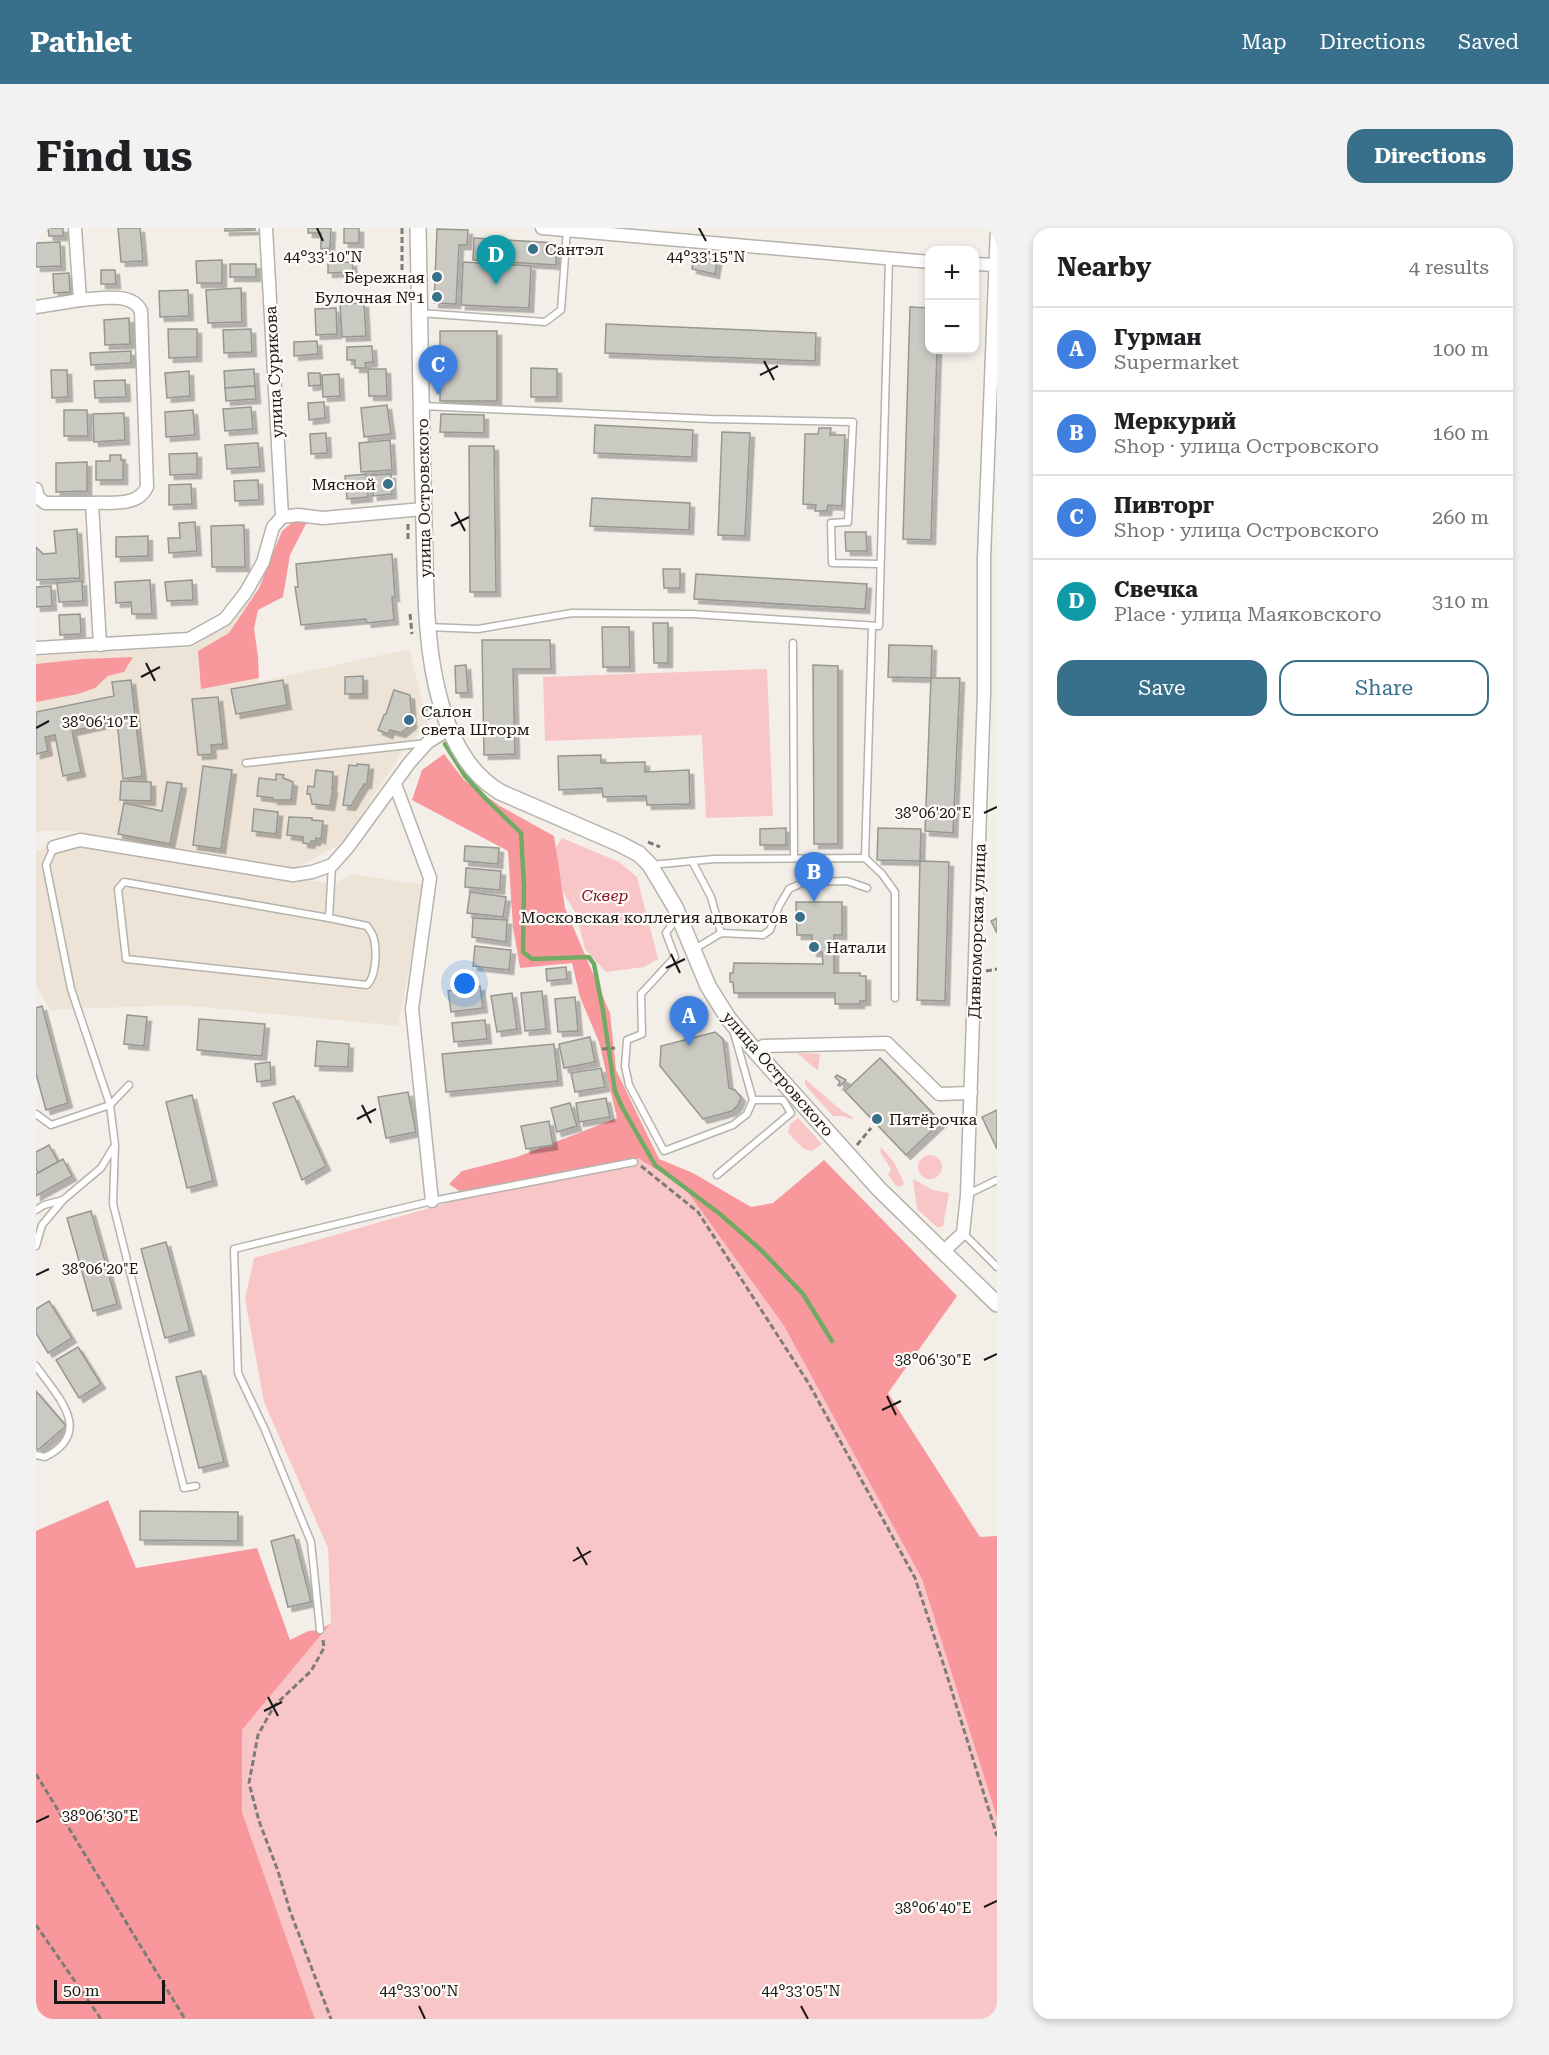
<!DOCTYPE html>
<meta charset="utf-8">
<style>
body{margin:0;font-family:"Roboto Serif",serif;background:#f2f2f2;color:#202124}
.controls{position:absolute;right:18px;top:18px;display:grid;overflow:hidden;border-radius:12px;box-shadow:0 3px 9px #0003}
.controls button{width:54px;height:54px;display:grid;place-items:center;padding:0;border:0;border-bottom:2px solid #e0e0e0;background:#fff;color:#202124;font:30px sans-serif}
.scale{position:absolute;left:18px;bottom:15px;width:111px;box-sizing:border-box;padding-left:6px;border:3px solid #181715;border-top:0;font-size:16px;line-height:21px;white-space:nowrap;color:#181715;-webkit-text-stroke:4px #fffcf8;paint-order:stroke}
.you{position:absolute;left:429px;top:756px;width:21px;height:21px;margin:-15px;border:4px solid #fff;border-radius:50%;background:#1a73e8;box-shadow:0 0 0 9px #1a73e833}
.badge{display:grid;place-items:center;width:39px;height:39px;border-radius:50%;background:#386f8a;color:#fff;font-size:20px;font-weight:700}
.pin{position:absolute;translate:-50% -50px;filter:drop-shadow(0 2px 3px #0008)}
.pin::after{content:'';position:absolute;top:32px;width:21px;height:18px;background:inherit;clip-path:polygon(0 0,100% 0,50% 100%)}
.list{margin:0;padding:0;list-style:none}
h2{display:flex;justify-content:space-between;align-items:center;height:78px;margin:0;padding:0 24px;font-size:26px}
h2 small{font-size:20px;font-weight:400;color:#757577}
.list li{display:grid;grid-template-columns:39px 1fr auto;gap:18px;align-items:center;box-sizing:border-box;height:84px;padding:0 24px;border-top:2px solid #e0e0e0}
.list b{display:block;font-size:22px;white-space:nowrap}
.list p{margin:0;font-size:20px;white-space:nowrap;color:#757577}
.list em{font-size:20px;font-style:normal;color:#757577}
.actions{display:flex;gap:12px;padding:18px 24px}
.actions a{flex:1;padding:14px 0;border:2px solid #386f8a;border-radius:18px;text-align:center;font-size:21px;color:#386f8a}
.actions .main{background:#386f8a;color:#fff}
.map{position:relative;flex:none;width:961px;height:1791px;overflow:hidden;border-radius:18px}
header{display:flex;align-items:center;gap:36px;box-sizing:border-box;height:84px;padding:0 30px;background:#386f8a;color:#fff}
header strong{font-size:28px}
nav{display:flex;gap:33px;margin-inline-start:auto;font-size:21px}
.intro{display:flex;align-items:center;justify-content:space-between;box-sizing:border-box;height:144px;padding:0 36px}
h1{margin:0;font-size:42px}
.button{padding:15px 27px;border-radius:18px;background:#386f8a;color:#fff;font-size:21px;font-weight:700}
main{display:flex;gap:36px;padding:0 36px}
aside{flex:1;background:#fff;border-radius:18px;box-shadow:0 3px 9px #0003}
.map>svg:first-child{display:block}
</style>
<header>
<strong>Pathlet</strong>
<nav><a>Map</a><a>Directions</a><a>Saved</a></nav>
</header>
<div class="intro"><h1>Find us</h1><a class="button">Directions</a></div>
<main>
<div class="map">
<svg width="961" height="1791" viewBox="0 0 961 1791">
<defs>
<filter id="shadow"><feDropShadow dx="4.5" dy="4.5" stdDeviation="0" flood-color="#0004"/></filter>
</defs>
<rect width="100%" height="100%" fill="#f3efe8"/>
<g fill="#ede4d7">
<polygon points="213,371 222,454 373,421 392,496 370,519 307,615 258,641 36,603 5,603 0,606 0,428 156,419 193,396"/>
<polygon points="43,615 68,617 297,656 316,646 389,657 362,798 144,777 14,782 0,758 0,622"/>
</g>
<g fill="#f9c6c8">
<polygon points="731,441 737,588 670,590 666,507 509,513 507,449"/>
<polygon points="526,610 583,634 601,649 622,731 608,739 570,744 549,721 540,686 510,634"/>
<polygon points="761,825 784,826 782,843"/>
<polygon points="769,851 806,883 818,890 815,891 806,888 797,888 769,857"/>
<polygon points="762,890 786,916 776,923 768,921 752,905 754,896"/>
<polygon points="845,919 858,934 868,955 866,958 861,959 852,947 855,941 844,924"/>
<circle cx="894" cy="939" r="12"/>
<polygon points="602,930 648,959 748,1098 886,1351 961,1590 961,1791 279,1791 206,1584 206,1502 295,1395 292,1320 228,1174 209,1071 218,1030 432,969"/>
<polygon points="877,951 897,962 913,965 907,998 902,1000 881,981"/>
</g>
<g fill="#f8989d">
<polygon points="258,293 271,294 254,327 247,369 222,382 218,401 222,428 223,450 165,461 162,423 193,405 223,360 246,303"/>
<polygon points="97,429 88,444 72,448 59,460 42,466 0,474 0,436 47,431"/>
<polygon points="408,526 428,552 464,578 518,608 529,680 574,785 580,842 623,931 657,945 715,979 737,975 788,932 921,1068 852,1165 944,1309 961,1308 961,1590 886,1351 748,1098 648,959 602,930 432,969 413,956 426,943 481,929 581,890 563,814 544,769 536,735 484,740 477,699 472,623 376,572 386,542"/>
<polygon points="72,1272 100,1340 221,1320 254,1412 272,1403 284,1402 295,1395 206,1502 206,1584 279,1791 0,1791 0,1303"/>
</g>
<g fill="none" stroke-linecap="round" stroke-linejoin="round">
<polyline stroke="#72aa63" stroke-width="4.5" points="409,516 429,548 450,571 485,605 488,657 487,724 496,731 553,729 558,736 567,783 579,863 586,879 619,937 684,986 725,1022 767,1066 796,1113"/>
</g>
<g fill="#cacac3" stroke="#969790" stroke-width="1.5" filter="url(#shadow)">
<polygon points="12,0 27,0 27,8 13,8"/>
<polygon points="82,0 104,0 107,33 85,34"/>
<polygon points="189,0 219,0 219,2 189,3"/>
<polygon points="272,0 295,0 294,20 285,21 285,5 272,5"/>
<rect x="308" y="0" width="15" height="15"/>
<polygon points="401,1 432,2 431,17 423,17 420,76 398,75"/>
<polygon points="438,10 521,15 520,37 437,32"/>
<polygon points="24,14 25,38 0,39 0,15"/>
<polygon points="658,28 681,33 679,46 656,41"/>
<polygon points="186,32 186,55 161,55 160,33"/>
<polygon points="316,34 317,44 292,45 292,35"/>
<polygon points="427,34 495,38 493,80 425,77"/>
<rect x="194" y="36" width="26" height="13"/>
<polygon points="65,42 79,42 80,56 65,56"/>
<polygon points="33,45 34,64 18,65 17,46"/>
<polygon points="205,60 206,94 172,95 170,62"/>
<polygon points="152,62 153,88 124,89 123,63"/>
<polygon points="328,75 330,108 306,109 304,76"/>
<polygon points="874,79 894,80 894,122 901,122 895,312 867,311"/>
<polygon points="300,80 301,106 280,107 279,81"/>
<polygon points="93,90 94,116 69,117 68,92"/>
<polygon points="570,96 780,105 779,133 569,125"/>
<polygon points="132,101 161,101 161,129 133,130"/>
<polygon points="215,101 216,124 188,125 187,102"/>
<polygon points="404,103 461,103 461,173 404,173 404,156 398,156 399,122 404,122"/>
<polygon points="281,113 282,126 258,128 258,114"/>
<polygon points="336,118 337,134 329,135 330,140 319,140 319,132 311,132 311,119"/>
<polygon points="95,123 95,135 55,137 54,125"/>
<polygon points="495,140 521,141 521,169 495,169"/>
<polygon points="218,141 219,158 189,160 188,143"/>
<polygon points="332,141 350,141 351,168 333,168"/>
<polygon points="15,142 31,142 32,169 16,170"/>
<polygon points="153,143 154,168 131,170 129,145"/>
<polygon points="272,145 284,145 285,157 273,158"/>
<polygon points="303,146 304,168 287,169 286,147"/>
<polygon points="89,152 90,169 59,170 58,153"/>
<polygon points="219,158 220,171 190,173 189,160"/>
<polygon points="288,174 289,190 273,192 272,175"/>
<polygon points="351,177 355,206 328,209 325,180"/>
<polygon points="215,179 217,201 189,203 187,181"/>
<polygon points="28,182 51,182 52,208 28,208"/>
<polygon points="157,182 159,207 130,209 129,184"/>
<polygon points="88,185 89,212 58,214 57,186"/>
<polygon points="405,186 448,187 448,205 404,204"/>
<polygon points="559,197 657,202 656,229 558,225"/>
<polygon points="783,200 795,200 794,207 809,207 806,278 792,277 791,283 779,283 780,277 767,276 769,206 782,206"/>
<polygon points="686,204 714,205 709,308 682,307"/>
<polygon points="290,205 291,225 275,226 274,206"/>
<polygon points="354,212 356,242 325,244 323,215"/>
<polygon points="222,215 224,239 191,241 189,217"/>
<polygon points="433,218 458,218 460,364 434,364"/>
<polygon points="161,225 161,246 134,247 133,226"/>
<polygon points="74,227 85,227 85,232 87,232 87,252 60,252 60,233 74,233"/>
<polygon points="51,234 51,263 20,264 20,235"/>
<polygon points="330,246 332,269 311,271 309,248"/>
<polygon points="355,246 356,266 337,268 336,247"/>
<polygon points="222,252 223,272 199,273 198,253"/>
<polygon points="155,256 156,276 133,277 133,257"/>
<polygon points="556,270 654,275 653,302 554,298"/>
<polygon points="159,294 161,323 133,325 132,310 144,310 143,295"/>
<polygon points="208,297 209,339 176,339 175,298"/>
<polygon points="41,301 44,350 0,352 0,319 7,326 20,325 18,303"/>
<polygon points="809,304 830,304 831,323 810,323"/>
<polygon points="112,308 112,328 80,329 80,309"/>
<polygon points="356,326 359,369 356,369 358,392 331,395 330,391 265,397 259,359 262,359 260,336"/>
<polygon points="627,341 644,341 644,360 628,360"/>
<polygon points="660,346 831,356 829,381 658,371"/>
<polygon points="114,352 116,386 96,386 95,374 80,375 79,354"/>
<polygon points="156,352 157,372 131,373 129,354"/>
<polygon points="46,353 47,373 23,374 21,355"/>
<polygon points="15,358 16,378 0,379 0,359"/>
<polygon points="44,386 45,406 24,407 23,387"/>
<polygon points="617,395 632,395 632,435 618,435"/>
<polygon points="566,399 593,399 594,439 567,439"/>
<polygon points="446,412 514,412 515,441 477,441 479,526 448,527"/>
<polygon points="853,417 896,418 895,450 852,449"/>
<polygon points="430,437 432,465 420,465 419,438"/>
<polygon points="777,437 802,438 802,616 778,616"/>
<polygon points="327,448 327,466 309,466 309,449"/>
<polygon points="895,450 924,450 917,605 889,603"/>
<polygon points="95,452 106,548 87,551 81,493 36,503 45,544 27,548 19,507 9,509 12,523 0,526 0,484 78,468 76,454"/>
<polygon points="247,452 251,477 200,486 195,461"/>
<polygon points="358,462 374,467 376,496 365,505 354,502 352,506 342,502 348,487 350,486"/>
<polygon points="182,469 187,516 175,517 176,526 162,527 156,471"/>
<polygon points="565,527 565,535 609,534 609,544 653,542 654,576 611,577 610,568 567,569 566,560 523,562 522,528"/>
<polygon points="321,536 333,537 331,556 328,556 315,578 307,577 313,537 321,538"/>
<polygon points="167,538 196,542 185,621 157,617"/>
<polygon points="280,542 297,544 296,561 297,561 294,578 276,576 274,566 271,566 272,558 278,559"/>
<polygon points="240,546 248,547 247,550 257,554 255,572 237,572 237,570 221,568 223,550 240,552"/>
<polygon points="85,553 115,554 115,573 84,572"/>
<polygon points="131,554 146,556 134,616 82,606 88,575 126,583"/>
<polygon points="218,581 242,584 240,606 216,603"/>
<polygon points="253,589 276,590 276,592 287,593 285,611 280,610 280,613 275,613 274,616 267,615 267,609 251,607"/>
<polygon points="750,600 750,617 724,617 724,601"/>
<polygon points="842,600 885,601 884,633 841,632"/>
<polygon points="429,618 463,620 462,636 428,633"/>
<polygon points="884,633 913,634 909,773 881,772"/>
<polygon points="430,640 465,643 464,662 429,659"/>
<polygon points="434,664 470,669 467,689 431,685"/>
<polygon points="760,674 806,674 806,707 798,707 798,745 824,745 824,748 830,748 830,773 824,773 824,776 799,776 799,765 698,765 697,754 694,754 694,745 697,745 698,735 787,736 786,724 776,724 776,707 761,707"/>
<polygon points="437,690 471,692 470,714 436,709"/>
<polygon points="961,690 961,705 955,693"/>
<polygon points="439,718 475,722 473,742 437,738"/>
<polygon points="530,739 531,751 511,753 510,741"/>
<polygon points="444,758 447,780 415,784 412,763"/>
<polygon points="506,763 510,801 489,803 485,765"/>
<polygon points="476,765 481,801 461,804 455,768"/>
<polygon points="539,769 542,803 522,804 519,771"/>
<polygon points="6,778 32,875 10,882 0,846 0,780"/>
<polygon points="91,787 111,789 108,818 88,816"/>
<polygon points="163,791 229,796 226,828 161,822"/>
<polygon points="449,792 451,811 418,814 416,795"/>
<polygon points="679,804 687,811 693,860 699,862 705,869 702,877 696,883 667,891 624,838 625,818"/>
<polygon points="554,809 559,834 528,840 523,816"/>
<polygon points="281,813 313,816 312,839 279,838"/>
<polygon points="518,816 522,853 410,864 406,826"/>
<polygon points="844,830 905,894 870,927 809,863"/>
<polygon points="234,834 235,852 221,854 219,836"/>
<polygon points="565,840 569,859 539,864 535,845"/>
<polygon points="801,847 810,852 804,858 802,857 804,854 799,849"/>
<polygon points="372,864 380,904 350,910 342,869"/>
<polygon points="156,867 177,953 151,960 130,874"/>
<polygon points="258,868 290,938 266,952 237,875"/>
<polygon points="570,870 574,889 543,894 540,875"/>
<polygon points="534,875 541,898 521,904 515,880"/>
<polygon points="961,882 961,921 946,889"/>
<polygon points="513,893 517,917 490,921 485,898"/>
<polygon points="13,917 22,934 2,945 0,941 0,924"/>
<polygon points="27,931 36,948 0,968 0,946"/>
<polygon points="55,983 81,1076 57,1083 31,990"/>
<polygon points="130,1014 154,1103 129,1110 105,1021"/>
<polygon points="13,1073 36,1110 12,1125 0,1105 0,1081"/>
<polygon points="42,1119 65,1156 43,1170 20,1132"/>
<polygon points="165,1143 188,1234 163,1240 140,1149"/>
<polygon points="0,1163 30,1198 2,1222 0,1220"/>
<polygon points="104,1283 202,1284 202,1313 104,1312"/>
<polygon points="258,1307 275,1374 252,1379 235,1313"/>
</g>
<g fill="none" stroke-linecap="round" stroke-linejoin="round">
<g stroke="#b6b2ac" stroke-width="9">
<g id="service">
<polyline points="384,85 509,94 525,82 531,2"/>
<polyline points="386,178 675,191 817,194 812,294 795,295 796,335 844,336"/>
<polyline points="392,399 442,401 536,385 656,386 843,398 853,31"/>
<polyline points="757,415 758,630"/>
<polyline points="210,535 391,515"/>
<polyline points="18,619 10,637 35,761 74,877 79,917 77,976 148,1260 160,1258"/>
<polyline points="829,630 836,398"/>
<polyline points="656,633 675,669 685,705"/>
<polyline points="615,637 678,631 829,630 846,646 859,664 859,770"/>
<polyline points="642,688 630,705 639,729 605,766 606,806 591,812 589,838 593,857 628,923 697,897 711,886 717,872 698,805"/>
<path d="M293 690 88 654 82 661 90 731 331 757C340 749 341 723 338 711 337 706 334 702 331 698L293 690 296 637"/>
<polyline points="657,722 685,705 727,707 734,702 743,678 753,661 768,654 811,653 831,660"/>
<polyline points="0,886 15,897 74,877 93,857"/>
<polyline points="681,947 755,885 747,872 717,872"/>
<polyline points="932,966 961,952"/>
<polyline points="0,982 8,977 27,972"/>
<polyline points="927,1005 961,1039"/>
<polyline points="0,1018 6,997 27,972 65,940 77,920"/>
<path d="M0 1138C21 1168 59 1204 9 1229L0 1227"/>
<polyline points="284,1402 275,1314 229,1202 202,1145 198,1021 396,973 598,934"/>
</g>
</g>
<g stroke="#b6b2ac" stroke-width="15">
<g id="minor">
<polyline points="230,0 246,289"/>
<polyline points="506,0 894,34"/>
<polyline points="939,36 959,37"/>
<path d="M44 72C62 71 96 63 105 83L111 259C102 279 75 274 56 275"/>
<polyline points="0,79 44,72 39,0"/>
<polyline points="0,261 2,269 9,275 56,275 64,417"/>
<polyline points="0,420 153,411 189,391 210,364 227,334 237,299 246,289 262,287 287,290 387,281"/>
<polyline points="359,556 394,650 376,781 396,973"/>
<polyline points="18,619 44,612 257,647 276,644 296,637 312,619 374,534 392,514 413,501"/>
<polyline points="720,824 727,818 851,815 903,866 935,865"/>
<polyline points="908,1023 927,1005 931,967 948,465 948,330 961,0"/>
</g>
</g>
<g stroke="#b6b2ac" stroke-width="18">
<path id="tertiary" d="M382 0C384 98 385 197 388 295 390 356 388 418 405 476 415 511 432 545 464 564L584 616 603 626 614 637 639 679 672 758 692 790 720 824 843 961 961 1076"/>
</g>
<g stroke="#7e7c77" stroke-width="3" stroke-dasharray="6 3" stroke-linecap="butt">
<polyline points="366,0 366,43"/>
<polyline points="372,296 372,313"/>
<polyline points="374,386 376,406"/>
<polyline points="389,477 394,494"/>
<polyline points="612,614 624,619"/>
<polyline points="950,743 961,741"/>
<polyline points="566,821 579,820"/>
<polyline points="821,917 835,900"/>
<polyline points="605,938 662,984 773,1156 879,1350 908,1438 961,1608"/>
<polyline points="287,1412 288,1420 275,1443 238,1478 222,1507 213,1555 223,1593 242,1643 254,1683 295,1791"/>
<polyline points="0,1546 149,1791"/>
<polyline points="0,1697 65,1791"/>
</g>
<use href="#service" stroke="#fff" stroke-width="6"/>
<use href="#minor" stroke="#fff" stroke-width="12"/>
<use href="#tertiary" stroke="#fff" stroke-width="15"/>
</g>
<path fill="none" stroke="#181715" stroke-width="2" d="M281 0 287 13M663 0 670 13M728 133 738 152M724 147 742 138M419 284 429 303M415 298 433 289M110 435 119 453M105 449 124 439M0 500 13 493M948 585 961 579M635 726 644 745M630 740 649 731M326 877 335 895M321 891 340 881M0 1047 13 1041M948 1132 961 1126M851 1168 860 1187M846 1182 865 1173M541 1319 551 1337M537 1333 555 1323M232 1469 242 1488M228 1483 246 1474M0 1594 13 1588M948 1679 961 1673M383 1778 389 1791M765 1778 772 1791"/>
<g fill="#386f8a" stroke="#fffcf8" stroke-width="2">
<circle cx="497" cy="21" r="6"/>
<circle cx="401" cy="49" r="6"/>
<circle cx="401" cy="69" r="6"/>
<circle cx="352" cy="256" r="6"/>
<circle cx="373" cy="492" r="6"/>
<circle cx="764" cy="689" r="6"/>
<circle cx="778" cy="719" r="6"/>
<circle cx="841" cy="891" r="6"/>
</g>
<g text-anchor="middle" dominant-baseline="central" stroke-width="4.5" stroke-linejoin="round" paint-order="stroke">
<g font-size="16" fill="#181715" stroke="#fffcf8" text-anchor="start">
<text x="509" y="21">Сантэл</text>
<text x="389" y="49" text-anchor="end">Бережная</text>
<text x="389" y="69" text-anchor="end">Булочная №1</text>
<text x="340" y="256" text-anchor="end">Мясной</text>
<text x="385" y="483">Салон<tspan x="385" dy="18">света Шторм</tspan></text>
<text x="752" y="689" text-anchor="end">Московская коллегия адвокатов</text>
<text x="790" y="719">Натали</text>
<text x="853" y="891">Пятёрочка</text>
</g>
<g font-size="16" fill="#181715" stroke="#fffcf8">
<text transform="translate(238 144) rotate(-93)">улица Сурикова</text>
<text transform="translate(388 270) rotate(-91)">улица Островского</text>
<text transform="translate(941 703) rotate(-88)">Дивноморская улица</text>
<text transform="translate(742 846) rotate(49)">улица Островского</text>
</g>
<g font-size="16" font-style="italic" fill="#84132a" stroke="#fffcf8">
<text x="569" y="667">Сквер</text>
</g>
</g>
<g font-size="15" text-anchor="middle" fill="#181715" stroke="#fffcf8" stroke-width="4.5" stroke-linejoin="round" paint-order="stroke">
<text x="287" y="34">44°33'10"N</text>
<text x="670" y="34">44°33'15"N</text>
<text x="64" y="499">38°06'10"E</text>
<text x="897" y="590">38°06'20"E</text>
<text x="64" y="1046">38°06'20"E</text>
<text x="897" y="1137">38°06'30"E</text>
<text x="64" y="1593">38°06'30"E</text>
<text x="897" y="1685">38°06'40"E</text>
<text x="383" y="1768">44°33'00"N</text>
<text x="765" y="1768">44°33'05"N</text>
</g>
</svg>
<div class="controls">
<button>+</button>
<button>−</button>
</div>
<div class="scale">50 m</div>
<div class="you"></div>
<div class="pin badge" style="left:653px;top:818px;background:#3f7fe0">A</div>
<div class="pin badge" style="left:778px;top:674px;background:#3f7fe0">B</div>
<div class="pin badge" style="left:402px;top:167px;background:#3f7fe0">C</div>
<div class="pin badge" style="left:460px;top:57px;background:#0f9aa8">D</div>
</div>
<aside>
<h2>Nearby<small>4 results</small></h2>
<ul class="list">
<li><span class="badge" style="background:#3f7fe0">A</span><div><b>Гурман</b><p>Supermarket</p></div><em>100 m</em></li>
<li><span class="badge" style="background:#3f7fe0">B</span><div><b>Меркурий</b><p>Shop · улица Островского</p></div><em>160 m</em></li>
<li><span class="badge" style="background:#3f7fe0">C</span><div><b>Пивторг</b><p>Shop · улица Островского</p></div><em>260 m</em></li>
<li><span class="badge" style="background:#0f9aa8">D</span><div><b>Свечка</b><p>Place · улица Маяковского</p></div><em>310 m</em></li>
</ul>
<div class="actions"><a class="main">Save</a><a>Share</a></div>
</aside>
</main>
